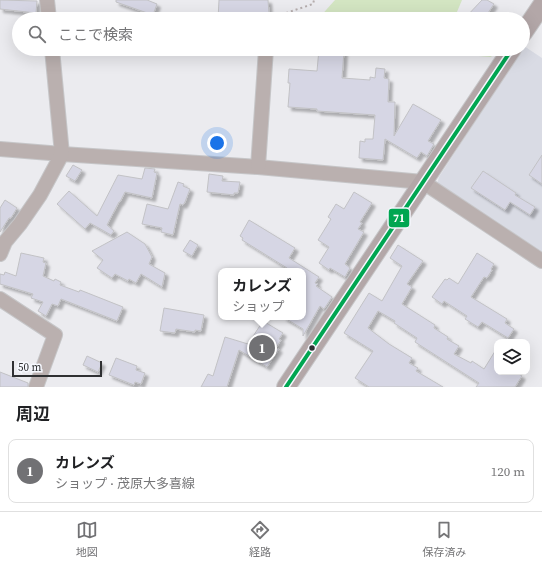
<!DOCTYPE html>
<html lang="ja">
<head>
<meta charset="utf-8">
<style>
  :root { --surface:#fff; --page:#f2f2f2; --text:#202124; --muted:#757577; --line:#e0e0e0; --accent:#717174 }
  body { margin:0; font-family:"Source Serif 4","Noto Sans JP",serif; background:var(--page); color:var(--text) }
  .controls { position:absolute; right:12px; bottom:12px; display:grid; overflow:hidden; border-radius:8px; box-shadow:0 4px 16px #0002 }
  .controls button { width:36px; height:36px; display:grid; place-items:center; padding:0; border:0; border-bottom:1px solid var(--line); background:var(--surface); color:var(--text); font:20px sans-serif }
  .scale { position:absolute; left:12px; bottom:10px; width:90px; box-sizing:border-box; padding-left:4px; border:2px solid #2f3032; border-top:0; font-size:11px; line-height:14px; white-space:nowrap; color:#2f3032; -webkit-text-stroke:3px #f6f8fe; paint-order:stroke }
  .you { position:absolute; left:217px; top:143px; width:14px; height:14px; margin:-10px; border:3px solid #fff; border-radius:50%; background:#1a73e8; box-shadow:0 0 0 6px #1a73e833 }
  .badge { display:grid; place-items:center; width:26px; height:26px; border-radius:50%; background:var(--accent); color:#fff; font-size:13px; font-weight:700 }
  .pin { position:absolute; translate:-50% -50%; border:2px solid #fff; box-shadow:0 1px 4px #0006 }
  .popup { position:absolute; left:218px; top:268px; width:88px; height:52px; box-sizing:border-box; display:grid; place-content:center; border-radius:8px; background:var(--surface); filter:drop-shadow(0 1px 3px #0005); font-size:13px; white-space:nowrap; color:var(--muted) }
  .popup b { font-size:15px; color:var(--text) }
  .popup::after { content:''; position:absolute; left:50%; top:100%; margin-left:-8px; border:8px solid transparent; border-top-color:var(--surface) }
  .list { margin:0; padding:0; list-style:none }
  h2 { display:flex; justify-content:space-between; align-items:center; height:52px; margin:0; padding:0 16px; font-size:17px }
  h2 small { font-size:13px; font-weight:400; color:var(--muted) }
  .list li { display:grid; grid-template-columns:26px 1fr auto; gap:12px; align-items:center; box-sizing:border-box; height:64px; margin:0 8px 8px; padding:0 8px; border:1px solid var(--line); border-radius:8px }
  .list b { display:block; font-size:15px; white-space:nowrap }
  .list p { margin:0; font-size:13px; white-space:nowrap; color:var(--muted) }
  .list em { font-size:13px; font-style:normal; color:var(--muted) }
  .icon { flex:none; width:22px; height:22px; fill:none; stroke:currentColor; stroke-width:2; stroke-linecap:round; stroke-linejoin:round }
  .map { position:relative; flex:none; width:542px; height:387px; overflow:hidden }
  .search { position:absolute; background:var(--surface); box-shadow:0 4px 16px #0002; left:12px; right:12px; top:12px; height:44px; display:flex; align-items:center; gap:10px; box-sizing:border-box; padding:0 14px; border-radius:22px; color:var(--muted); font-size:15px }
  .sheet { height:124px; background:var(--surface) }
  nav { display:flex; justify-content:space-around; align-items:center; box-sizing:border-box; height:56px; border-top:1px solid var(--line); background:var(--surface); font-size:11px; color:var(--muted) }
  nav a { display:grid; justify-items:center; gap:2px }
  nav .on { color:var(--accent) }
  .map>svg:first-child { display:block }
</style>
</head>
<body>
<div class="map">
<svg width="542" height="387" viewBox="0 0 542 387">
  <defs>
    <filter id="shadow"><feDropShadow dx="3.5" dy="3.5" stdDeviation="1" flood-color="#0004"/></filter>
  </defs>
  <rect width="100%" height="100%" fill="#ebebef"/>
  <!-- built -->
  <path fill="#d9dbe4" d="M524,46l18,12v195l-105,-69 2,-7 83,-128h1z"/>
  <!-- green -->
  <g fill="#d3e5c2">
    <path d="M335,0h127l-8,19h-136z"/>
    <path d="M387,49h94l11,8z"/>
  </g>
  <!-- building -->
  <g fill="#d6d6e4" stroke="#c2c2c5" filter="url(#shadow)">
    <path d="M0,0l37,1 -1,12 -36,-4z"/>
    <path d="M116,0h31l10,4 -4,11 -37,-13z"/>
    <path d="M219,0h49l1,13h-12v6h-39z"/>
    <path d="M482,0h5l7,4 -10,15h-20z"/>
    <path d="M319,49l25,2 -2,27 28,2v-3l5,1 1,-10 9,1 -1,9 5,1 -1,23h7l-1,34 19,-32 28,16 -13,21 6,3 -7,12 -6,-4 -4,6 -32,-19 -2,21 -24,-2 1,-17 5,1v-3h8l2,-24 -58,-4v-2l-29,-2 2,-24h-2l1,-14 28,2z"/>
    <path d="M542,155v29l-13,-9z"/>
    <path d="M73,165l9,5 -7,11 -9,-5z"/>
    <path d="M145,168l10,1 -1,3 3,1 -5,25 -27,-6 -5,10h-1l-12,23 7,6 -3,4 -21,-12 -5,6 -28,-25 12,-13 28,25 21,-41 24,4z"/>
    <path d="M483,171l33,22 -1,2 20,12 -5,8 -20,-13 -5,8 -34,-22z"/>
    <path d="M209,174l14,2 -1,5 18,1 -2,11h-4v2l-27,-3z"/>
    <path d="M178,182l6,2 -1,2 7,3 -5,13 -2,3 -3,-1 -7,31 -12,-3 1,-4 -20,-4 5,-20 21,5z"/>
    <path d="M354,192l18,11 -12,19 2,1 -4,6 6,3 -19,32 5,4 -5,9 -15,-9 -1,2 -10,-7 10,-16 -11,-7 13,-21 -3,-2 8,-13 8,5z"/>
    <path d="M5,200l12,8 -6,10h-2l-9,14v-24z"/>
    <path d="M249,220l46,28 -6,10 30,19 -4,6 3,1 -2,2 16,11 -8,12 -4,-3 -17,30v-7l-20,-12h20v-46h-18l2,-3 -45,-28 1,-2 -3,-2z"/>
    <path d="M127,232l18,12 7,13 -3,7 16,9 -3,14 -21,-13 -5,9 -7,-4 -1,2 -13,-7 -3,4 -15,-10 6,-8 -11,-9z"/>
    <path d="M190,240l8,5 -6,11 -9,-5z"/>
    <path d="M398,245l25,16 -16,23 5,3 -10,17 33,21 -1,3 14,9 -1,2 12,7 -5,8 17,9 1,-2 12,8 13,-21v24h18l7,4 -7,11h-39l3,-4 -64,-41 2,-4 -23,-15 1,-2 -17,-10 -10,17 21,16 23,14 -3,5 9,5 -2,3 27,16h-74l-14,-9 18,-27 -29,-18 25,-40 13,8 20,-35 -12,-8z"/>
    <path d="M21,253l23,5 -1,4 3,1 -3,13 11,5 1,-2 6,3 -1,3 19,7 1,-2 43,17 -6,14 -56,-22 -3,7 -6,-2 -6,12 -8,-5 5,-9 -12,-4 2,-4 -33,-10v-10l4,1 1,-3 11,4z"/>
    <path d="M477,253l17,11 -3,5 1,1 -5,8 -3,-1 -13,20 36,22 -2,4 9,6 -6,9 -26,-16 -4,5 -13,-8 2,-3 -23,-15 -2,3 -10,-7 13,-18 2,1 2,-2 9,6z"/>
    <path d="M164,308l40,7 -3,16 -6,-1v2l-19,-3 -1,4 -15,-2z"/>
    <path d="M263,321l20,12 -4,6 2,1 -5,8 3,1 -12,18 -28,-17 -12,37h-26l7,-13 5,2 12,-39 23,7z"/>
    <path d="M87,356l15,7 -4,9 -15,-7z"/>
    <path d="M116,358l21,8 -1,4 9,3 -4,11 -6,-2 -1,3 -25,-10z"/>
    <path d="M0,372l28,11v4h-28z"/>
  </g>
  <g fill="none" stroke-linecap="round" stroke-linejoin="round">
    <defs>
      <g id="minor">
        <path d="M47,0l2,19"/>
        <path d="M0,149l62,5 196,13 165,15 119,79"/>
        <path d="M258,167l8,-118"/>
        <path d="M0,254l5,-12 15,-18 20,-29 22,-41 -10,-105"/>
        <path d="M0,299l55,36 -19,52"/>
      </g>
      <g id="major">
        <path d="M523,33l19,-28"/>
        <path d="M286,387l226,-338"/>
      </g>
    </defs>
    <!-- minor casing -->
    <use href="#minor" stroke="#c6c6c8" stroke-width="16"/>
    <!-- major casing -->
    <use href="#major" stroke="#c6c6c8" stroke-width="20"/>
    <!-- path -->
    <path stroke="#b5adad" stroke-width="2" stroke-dasharray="2 3" stroke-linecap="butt" d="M273,19l1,-2 39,-13 1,-4"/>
    <!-- minor -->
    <use href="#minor" stroke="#bab0af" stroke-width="14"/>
    <!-- major -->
    <use href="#major" stroke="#b3a7a8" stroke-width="18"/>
    <defs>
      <path id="bus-1" d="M286,387l226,-338"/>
    </defs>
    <!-- bus-1 casing -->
    <use href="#bus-1" stroke="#f6f8fe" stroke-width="7"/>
    <!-- bus-1 -->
    <use href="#bus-1" stroke="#00a651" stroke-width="4"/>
  </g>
  <!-- markers -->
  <circle fill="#2f3032" stroke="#f6f8fe" stroke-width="1.5" cx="312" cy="348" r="3.5"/>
  <rect stroke="#f6f8fe" stroke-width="1.5" x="388" y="208" width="22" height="20" rx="4" fill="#00a651"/>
  <g font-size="11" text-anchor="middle" font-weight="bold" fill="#fff">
    <text x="399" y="222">71</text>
  </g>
</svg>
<div class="controls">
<button><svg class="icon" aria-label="layers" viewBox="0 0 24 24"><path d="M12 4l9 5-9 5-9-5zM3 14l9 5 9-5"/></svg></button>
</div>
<div class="scale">50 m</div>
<div class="you"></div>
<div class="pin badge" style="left:262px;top:348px">1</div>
<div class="popup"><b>カレンズ</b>ショップ</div>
<div class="search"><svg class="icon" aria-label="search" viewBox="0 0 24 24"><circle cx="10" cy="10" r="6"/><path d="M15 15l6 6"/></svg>ここで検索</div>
</div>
<section class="sheet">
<h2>周辺<small></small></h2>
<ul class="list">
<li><span class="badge">1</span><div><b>カレンズ</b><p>ショップ · 茂原大多喜線</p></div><em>120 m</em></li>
</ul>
</section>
<nav>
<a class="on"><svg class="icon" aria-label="map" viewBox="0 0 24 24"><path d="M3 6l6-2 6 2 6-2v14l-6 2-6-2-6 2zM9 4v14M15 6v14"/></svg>地図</a>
<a><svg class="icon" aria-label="directions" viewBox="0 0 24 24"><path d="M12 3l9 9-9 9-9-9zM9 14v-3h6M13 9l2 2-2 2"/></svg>経路</a>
<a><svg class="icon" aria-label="saved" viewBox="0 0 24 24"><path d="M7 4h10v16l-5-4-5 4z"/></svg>保存済み</a>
</nav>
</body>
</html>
